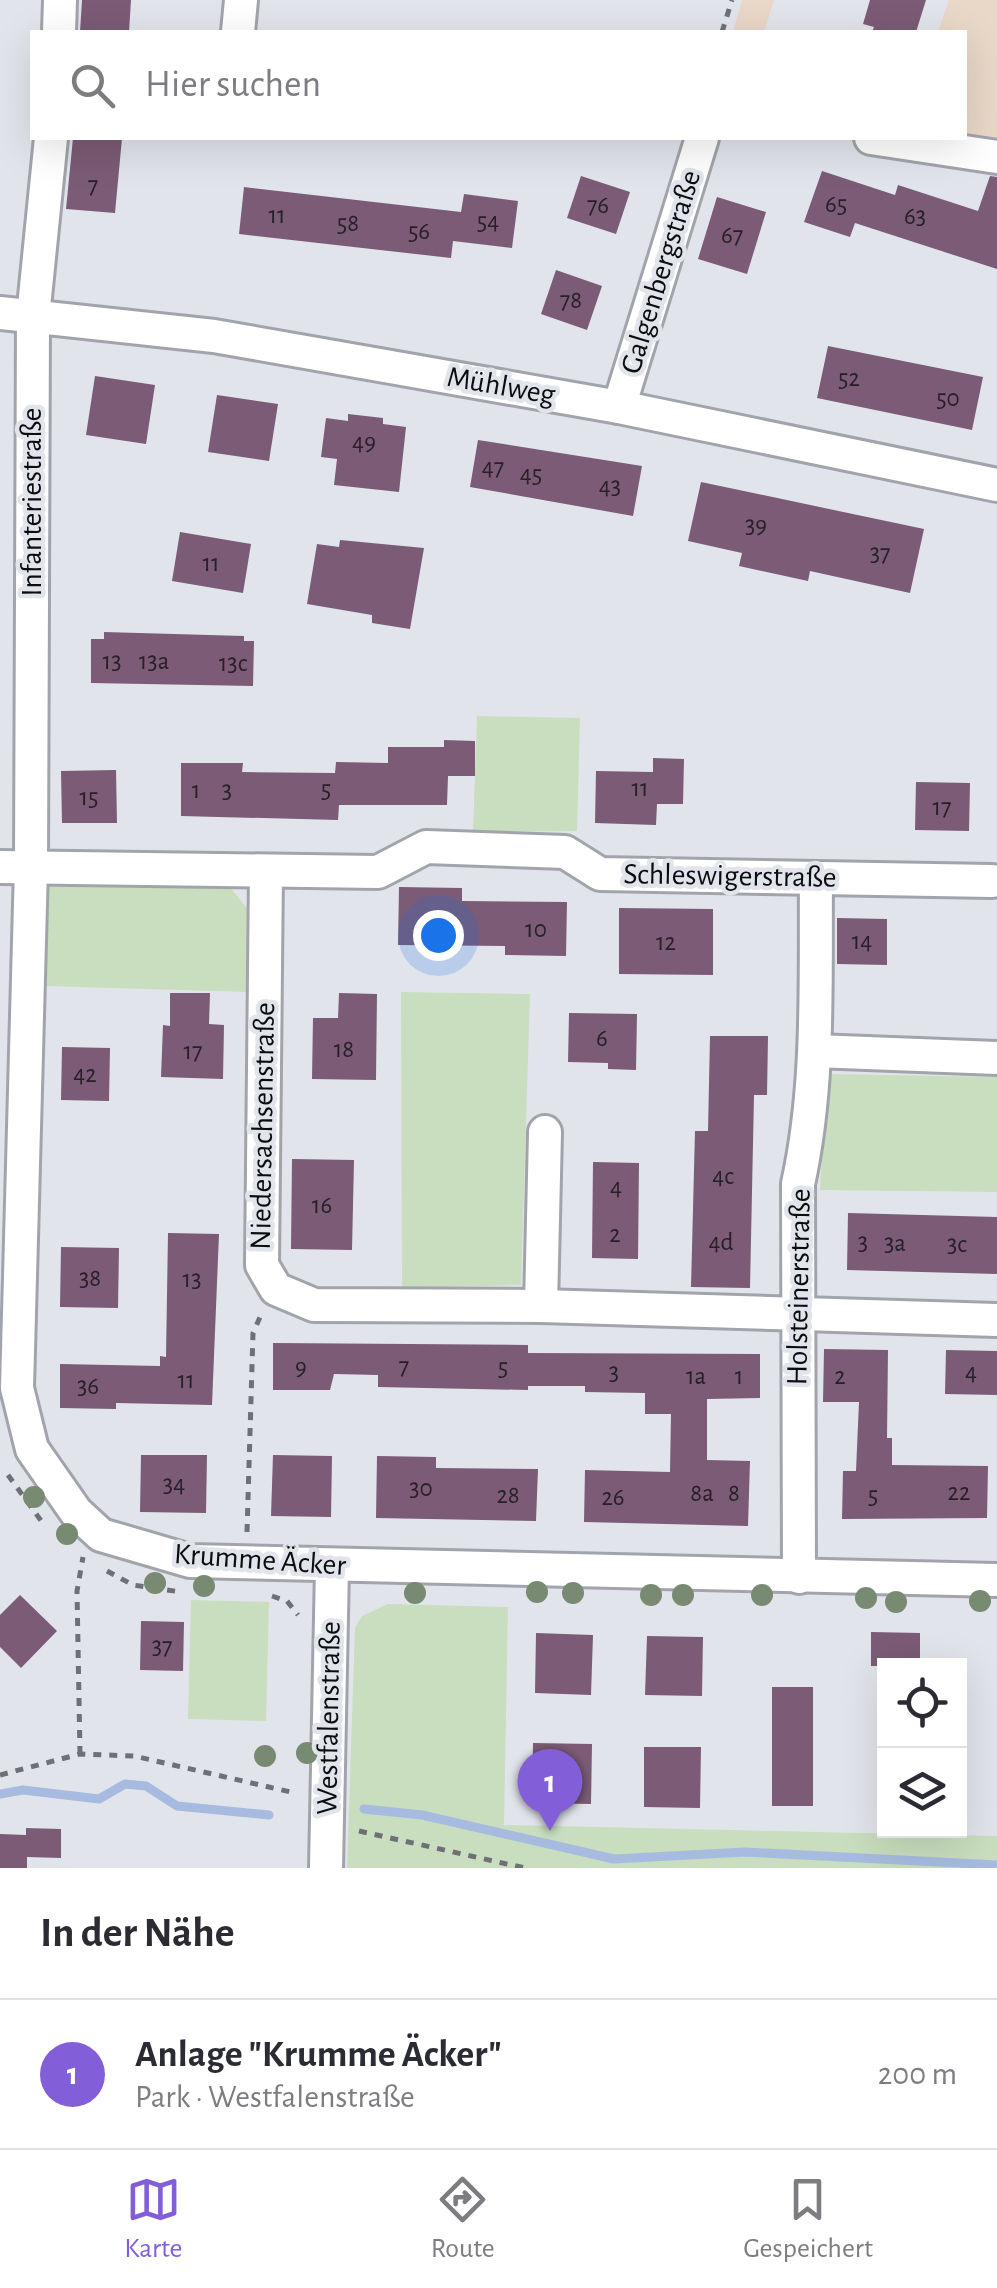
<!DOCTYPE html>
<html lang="de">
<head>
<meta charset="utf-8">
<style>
  :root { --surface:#fff; --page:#f7f7f7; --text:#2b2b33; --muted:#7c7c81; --line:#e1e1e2; --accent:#835ed9 }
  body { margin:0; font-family:"Alegreya Sans",sans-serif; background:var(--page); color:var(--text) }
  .controls { position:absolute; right:30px; bottom:30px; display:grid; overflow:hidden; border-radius:0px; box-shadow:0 10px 40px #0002 }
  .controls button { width:90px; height:90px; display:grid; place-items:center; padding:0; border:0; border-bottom:2px solid var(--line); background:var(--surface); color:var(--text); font:50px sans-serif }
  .you { position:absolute; left:438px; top:935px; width:35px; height:35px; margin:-25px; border:8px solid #fff; border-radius:50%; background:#1a73e8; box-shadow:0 0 0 15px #1a73e833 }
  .badge { display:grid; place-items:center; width:65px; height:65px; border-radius:50%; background:var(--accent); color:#fff; font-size:32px; font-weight:700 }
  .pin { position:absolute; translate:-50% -82px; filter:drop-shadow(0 2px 5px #0008) }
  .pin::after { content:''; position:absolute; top:52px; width:35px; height:30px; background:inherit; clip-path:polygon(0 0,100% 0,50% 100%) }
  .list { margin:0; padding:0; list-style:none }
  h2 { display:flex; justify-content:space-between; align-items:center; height:130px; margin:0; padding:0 40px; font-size:42px }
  h2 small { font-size:32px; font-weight:400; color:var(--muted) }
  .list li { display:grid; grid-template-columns:65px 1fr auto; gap:30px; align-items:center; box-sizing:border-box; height:150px; padding:0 40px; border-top:2px solid var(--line) }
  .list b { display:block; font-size:38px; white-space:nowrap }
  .list p { margin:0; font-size:32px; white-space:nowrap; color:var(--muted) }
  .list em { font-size:32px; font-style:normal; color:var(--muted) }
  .icon { flex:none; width:55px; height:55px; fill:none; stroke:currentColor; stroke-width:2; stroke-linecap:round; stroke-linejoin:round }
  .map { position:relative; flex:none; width:997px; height:1868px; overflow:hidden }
  .search { position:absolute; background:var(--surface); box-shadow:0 10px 40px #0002; left:30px; right:30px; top:30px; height:110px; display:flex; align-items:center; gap:25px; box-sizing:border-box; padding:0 35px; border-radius:0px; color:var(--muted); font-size:38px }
  .sheet { height:280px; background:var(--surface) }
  nav { display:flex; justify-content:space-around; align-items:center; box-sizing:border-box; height:140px; border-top:2px solid var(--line); background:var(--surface); font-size:28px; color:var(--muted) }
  nav a { display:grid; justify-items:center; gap:5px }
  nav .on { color:var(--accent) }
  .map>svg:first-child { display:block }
</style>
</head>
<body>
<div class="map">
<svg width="997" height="1868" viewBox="0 0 997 1868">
  <rect width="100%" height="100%" fill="#e2e4ec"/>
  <!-- commercial -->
  <g fill="#e9d7c7">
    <path d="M742,0h32l-10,32h-31z"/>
    <path d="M949,0h48v157l-33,-19v-106h-26z"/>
  </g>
  <!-- green -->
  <g fill="#c9debe">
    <path d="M477,716l103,2 -3,113 -104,1z"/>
    <path d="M44,883l185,3 20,25 -1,81 -202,-6z"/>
    <path d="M401,992l129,2 -9,291 -119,3z"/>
    <path d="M826,1074l171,3v115l-177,-2z"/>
    <path d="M191,1600l78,2 -3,119 -78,-2z"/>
    <path d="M388,1604l120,3 -4,218 493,11v32h-650l8,-240 7,-12z"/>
  </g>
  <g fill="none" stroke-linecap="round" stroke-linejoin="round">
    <!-- stream -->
    <g stroke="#a6bbdf" stroke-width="9">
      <path d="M0,1794l23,-4 76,9 26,-15 21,2 31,20 92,9"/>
      <path d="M364,1809l58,6 192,44 131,-7 252,13"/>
    </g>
  </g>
  <!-- building -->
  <g fill="#7b5b75">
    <path d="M82,0h49l-2,32h-49z"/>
    <path d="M870,0h56l-10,32h-44l2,-5 -11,-3z"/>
    <path d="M73,138h49l-7,75 -49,-4z"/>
    <path d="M822,171l73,24 3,-10 80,26 12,-35 7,1v92l-142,-46 -5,14 -46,-15z"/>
    <path d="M581,176l49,16 -14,42 -49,-16z"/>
    <path d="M244,187l217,25 3,-18 54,7 -6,47 -59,-7 -2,17 -212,-24z"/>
    <path d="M717,197l49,15 -19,62 -49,-15z"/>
    <path d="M556,270l46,16 -15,44 -46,-16z"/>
    <path d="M828,346l155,31 -11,53 -155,-32z"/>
    <path d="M95,376l60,9 -9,59 -60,-9z"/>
    <path d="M217,395l61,9 -9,57 -61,-9z"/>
    <path d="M348,414l35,4v6l23,3 -7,65 -65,-7 3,-26 -16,-2 5,-39 22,3z"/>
    <path d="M478,440l164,26 -9,50 -163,-29z"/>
    <path d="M701,482l223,47 -14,64 -100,-22 -2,10 -69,-15 3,-13 -54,-12z"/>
    <path d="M180,532l71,12 -8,49 -71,-12z"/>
    <path d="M340,540l84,8 -14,81 -38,-6v-8l-65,-11 10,-60 22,3z"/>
    <path d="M104,632l140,4v5h10l-1,45 -162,-3v-44h13z"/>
    <path d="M444,740l31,1v35h-27l-1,29h-108l-1,15 -157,-4v-53h62l-1,9 93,1 1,-11 52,1v-16h56z"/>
    <path d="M653,758l31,1 -1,45h-26l-1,21 -61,-2 1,-52 57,1z"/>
    <path d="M116,770l1,53h-55l-1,-52z"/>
    <path d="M916,782l54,1 -1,48 -54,-1z"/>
    <path d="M399,887l63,1v13l105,1 -1,54 -61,-1v-9l-107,-1z"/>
    <path d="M619,908l94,1v66l-94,-1z"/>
    <path d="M837,918l50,1v46l-50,-1z"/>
    <path d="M170,993h40l-1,31 15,1 -1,54 -62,-2 2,-52 7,1z"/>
    <path d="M339,993l38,1 -1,86 -64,-1 1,-61h25z"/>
    <path d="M569,1013l68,1 -1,56 -28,-1v-6l-40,-1z"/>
    <path d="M710,1036h58l-1,59h-13l-4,193 -59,-1 4,-156h13z"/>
    <path d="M62,1047l48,1 -1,53 -48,-1z"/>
    <path d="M292,1159l62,1 -2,90 -61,-1z"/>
    <path d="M593,1162l46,1 -1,96 -46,-1z"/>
    <path d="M848,1213l149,4v57l-150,-4z"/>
    <path d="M168,1233l51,1 -7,171 -96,-2v6l-56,-1v-44l100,2v-10l6,1z"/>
    <path d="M61,1247l58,1 -1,60 -58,-1z"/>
    <path d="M273,1343l255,2v8l232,1v44l-53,1v61l43,1 -2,65 -164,-4 1,-52 85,2 1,-58h-26v-21l-60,-1v-6h-57v4l-150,-3v-12l-44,-1 -4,16h-57z"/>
    <path d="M824,1349l64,1 -1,88h5v27l96,1 -1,52 -145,1 1,-48h13l3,-69h-36z"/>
    <path d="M946,1350l51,1v44l-52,-1z"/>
    <path d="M141,1455h66l-1,58 -66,-1z"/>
    <path d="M273,1455l59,1 -1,61 -60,-1z"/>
    <path d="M377,1456l59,1v11l102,1 -2,52 -160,-3z"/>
    <path d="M20,1595l37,36 -36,37 -21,-21v-32z"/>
    <path d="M141,1621l43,1 -1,49 -43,-1z"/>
    <path d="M871,1632l49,1v33h-49z"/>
    <path d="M536,1633l57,2 -2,60 -56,-2z"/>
    <path d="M647,1636l56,1 -1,59 -57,-1z"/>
    <rect x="772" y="1687" width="41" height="119"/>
    <path d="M533,1743l59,1 -1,60 -59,-1z"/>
    <path d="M644,1747h57l-1,61 -56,-1z"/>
    <path d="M26,1828l35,1v29l-34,-1v11h-27v-34l26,1z"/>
  </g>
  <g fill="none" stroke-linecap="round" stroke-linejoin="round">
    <defs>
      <g id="minor">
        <path d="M59,32l1,-32"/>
        <path d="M238,32l3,-32"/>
        <path d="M51,138l-18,179 -2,550 -14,521 15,61 44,63 25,23 89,26 807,19"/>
        <path d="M871,138l126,19"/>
        <path d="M0,313l214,23 405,71 378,78"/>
        <path d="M619,407l83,-269"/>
        <path d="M0,867l378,5 48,-25 139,5 35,22 392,7"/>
        <path d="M266,871l-4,394 14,24 38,16 227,1 456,14"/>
        <path d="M815,1051l182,7"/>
        <path d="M541,1306l4,-174"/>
        <path d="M799,1577l-1,-393c22,-100 17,-204 18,-306"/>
        <path d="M326,1868l6,-301"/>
      </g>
    </defs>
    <!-- minor casing -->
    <use href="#minor" stroke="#a2a4ab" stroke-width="38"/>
    <!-- path -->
    <g stroke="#6e7075" stroke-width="5" stroke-dasharray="8 8" stroke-linecap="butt">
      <path d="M722,32l10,-32"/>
      <path d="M8,1475l34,47"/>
      <path d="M247,1532l6,-199 8,-18"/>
      <path d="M107,1571l26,14 48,7"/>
      <path d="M272,1596l15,5 11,14"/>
      <path d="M80,1754l-3,-163 6,-34"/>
      <path d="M0,1775l80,-21 54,2 161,37"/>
      <path d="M359,1831l166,37"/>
    </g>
    <!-- minor -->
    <use href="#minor" stroke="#fff" stroke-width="32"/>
  </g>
  <!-- trees -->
  <g fill="#788a71">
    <circle cx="34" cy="1497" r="11"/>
    <circle cx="67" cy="1534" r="11"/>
    <circle cx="155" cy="1583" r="11"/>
    <circle cx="204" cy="1586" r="11"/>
    <circle cx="537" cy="1592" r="11"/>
    <circle cx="415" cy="1593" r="11"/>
    <circle cx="573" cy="1593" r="11"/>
    <circle cx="651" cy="1595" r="11"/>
    <circle cx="683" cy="1595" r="11"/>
    <circle cx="762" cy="1595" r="11"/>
    <circle cx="866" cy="1598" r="11"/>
    <circle cx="980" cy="1601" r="11"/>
    <circle cx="896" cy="1602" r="11"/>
    <circle cx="307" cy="1753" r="11"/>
    <circle cx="265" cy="1756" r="11"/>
  </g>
  <g text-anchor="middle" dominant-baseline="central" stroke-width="9" stroke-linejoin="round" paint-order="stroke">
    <!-- number labels -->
    <g font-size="25" fill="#272028">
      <text x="93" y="185">7</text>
      <text x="836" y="204">65</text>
      <text x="598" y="205">76</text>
      <text x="277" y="215">11</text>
      <text x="915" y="216">63</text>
      <text x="488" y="221">54</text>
      <text x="348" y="223">58</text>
      <text x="419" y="231">56</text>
      <text x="732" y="235">67</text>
      <text x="571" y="300">78</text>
      <text x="849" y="378">52</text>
      <text x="948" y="398">50</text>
      <text x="364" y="442">49</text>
      <text x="493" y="467">47</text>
      <text x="531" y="474">45</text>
      <text x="610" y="486">43</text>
      <text x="756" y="525">39</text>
      <text x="880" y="553">37</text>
      <text x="211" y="563">11</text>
      <text x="112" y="661">13</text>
      <text x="154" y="661">13a</text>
      <text x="233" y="663">13c</text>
      <text x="640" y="788">11</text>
      <text x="326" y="789">5</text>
      <text x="196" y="790">1</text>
      <text x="227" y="790">3</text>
      <text x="89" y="797">15</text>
      <text x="942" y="807">17</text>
      <text x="536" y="929">10</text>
      <text x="862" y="941">14</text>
      <text x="666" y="942">12</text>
      <text x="602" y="1038">6</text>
      <text x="344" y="1049">18</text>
      <text x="193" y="1051">17</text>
      <text x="85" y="1074">42</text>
      <text x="723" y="1176">4c</text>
      <text x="616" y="1187">4</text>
      <text x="322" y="1205">16</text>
      <text x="615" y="1234">2</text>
      <text x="721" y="1242">4d</text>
      <text x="863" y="1242">3</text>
      <text x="895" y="1243">3a</text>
      <text x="957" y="1244">3c</text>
      <text x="90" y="1278">38</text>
      <text x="192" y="1279">13</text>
      <text x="404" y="1366">7</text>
      <text x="301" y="1367">9</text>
      <text x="503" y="1367">5</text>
      <text x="614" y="1372">3</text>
      <text x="971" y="1372">4</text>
      <text x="696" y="1376">1a</text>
      <text x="739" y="1376">1</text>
      <text x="840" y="1376">2</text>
      <text x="186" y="1380">11</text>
      <text x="88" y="1386">36</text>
      <text x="174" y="1484">34</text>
      <text x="421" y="1488">30</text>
      <text x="959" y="1492">22</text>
      <text x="702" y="1493">8a</text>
      <text x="734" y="1493">8</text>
      <text x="508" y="1495">28</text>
      <text x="873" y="1495">5</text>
      <text x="613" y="1497">26</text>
      <text x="162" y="1646">37</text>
    </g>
    <!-- street labels -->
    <g font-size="30" fill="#0b0c0e" stroke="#e2e4ec">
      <text transform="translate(661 272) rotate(-73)">Galgenbergstraße</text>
      <text transform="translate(501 386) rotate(10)">Mühlweg</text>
      <text transform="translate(32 502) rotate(-90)">Infanteriestraße</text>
      <text transform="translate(730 876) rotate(1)">Schleswigerstraße</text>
      <text transform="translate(263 1126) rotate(-89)">Niedersachsenstraße</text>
      <text transform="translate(799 1287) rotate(-89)">Holsteinerstraße</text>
      <text transform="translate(260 1560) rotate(4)">Krumme Äcker</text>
      <text transform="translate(329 1718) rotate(-89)">Westfalenstraße</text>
    </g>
  </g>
</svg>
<div class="controls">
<button><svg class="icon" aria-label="locate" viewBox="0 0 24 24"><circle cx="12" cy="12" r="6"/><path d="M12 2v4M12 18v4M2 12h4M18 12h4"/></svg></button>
<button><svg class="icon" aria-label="layers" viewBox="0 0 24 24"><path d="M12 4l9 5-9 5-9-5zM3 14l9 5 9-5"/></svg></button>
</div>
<div class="you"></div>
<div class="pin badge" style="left:550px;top:1831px">1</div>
<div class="search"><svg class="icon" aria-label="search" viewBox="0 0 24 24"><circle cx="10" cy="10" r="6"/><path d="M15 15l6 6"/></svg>Hier suchen</div>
</div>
<section class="sheet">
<h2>In der Nähe<small></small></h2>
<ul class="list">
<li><span class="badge">1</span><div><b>Anlage &quot;Krumme Äcker&quot;</b><p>Park · Westfalenstraße</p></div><em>200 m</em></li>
</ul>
</section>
<nav>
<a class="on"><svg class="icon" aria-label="map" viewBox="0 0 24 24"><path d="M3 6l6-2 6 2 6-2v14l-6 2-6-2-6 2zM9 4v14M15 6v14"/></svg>Karte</a>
<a><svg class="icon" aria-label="directions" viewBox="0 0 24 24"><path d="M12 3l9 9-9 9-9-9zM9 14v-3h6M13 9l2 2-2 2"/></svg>Route</a>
<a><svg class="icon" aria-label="saved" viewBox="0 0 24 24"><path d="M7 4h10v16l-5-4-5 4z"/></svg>Gespeichert</a>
</nav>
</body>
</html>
